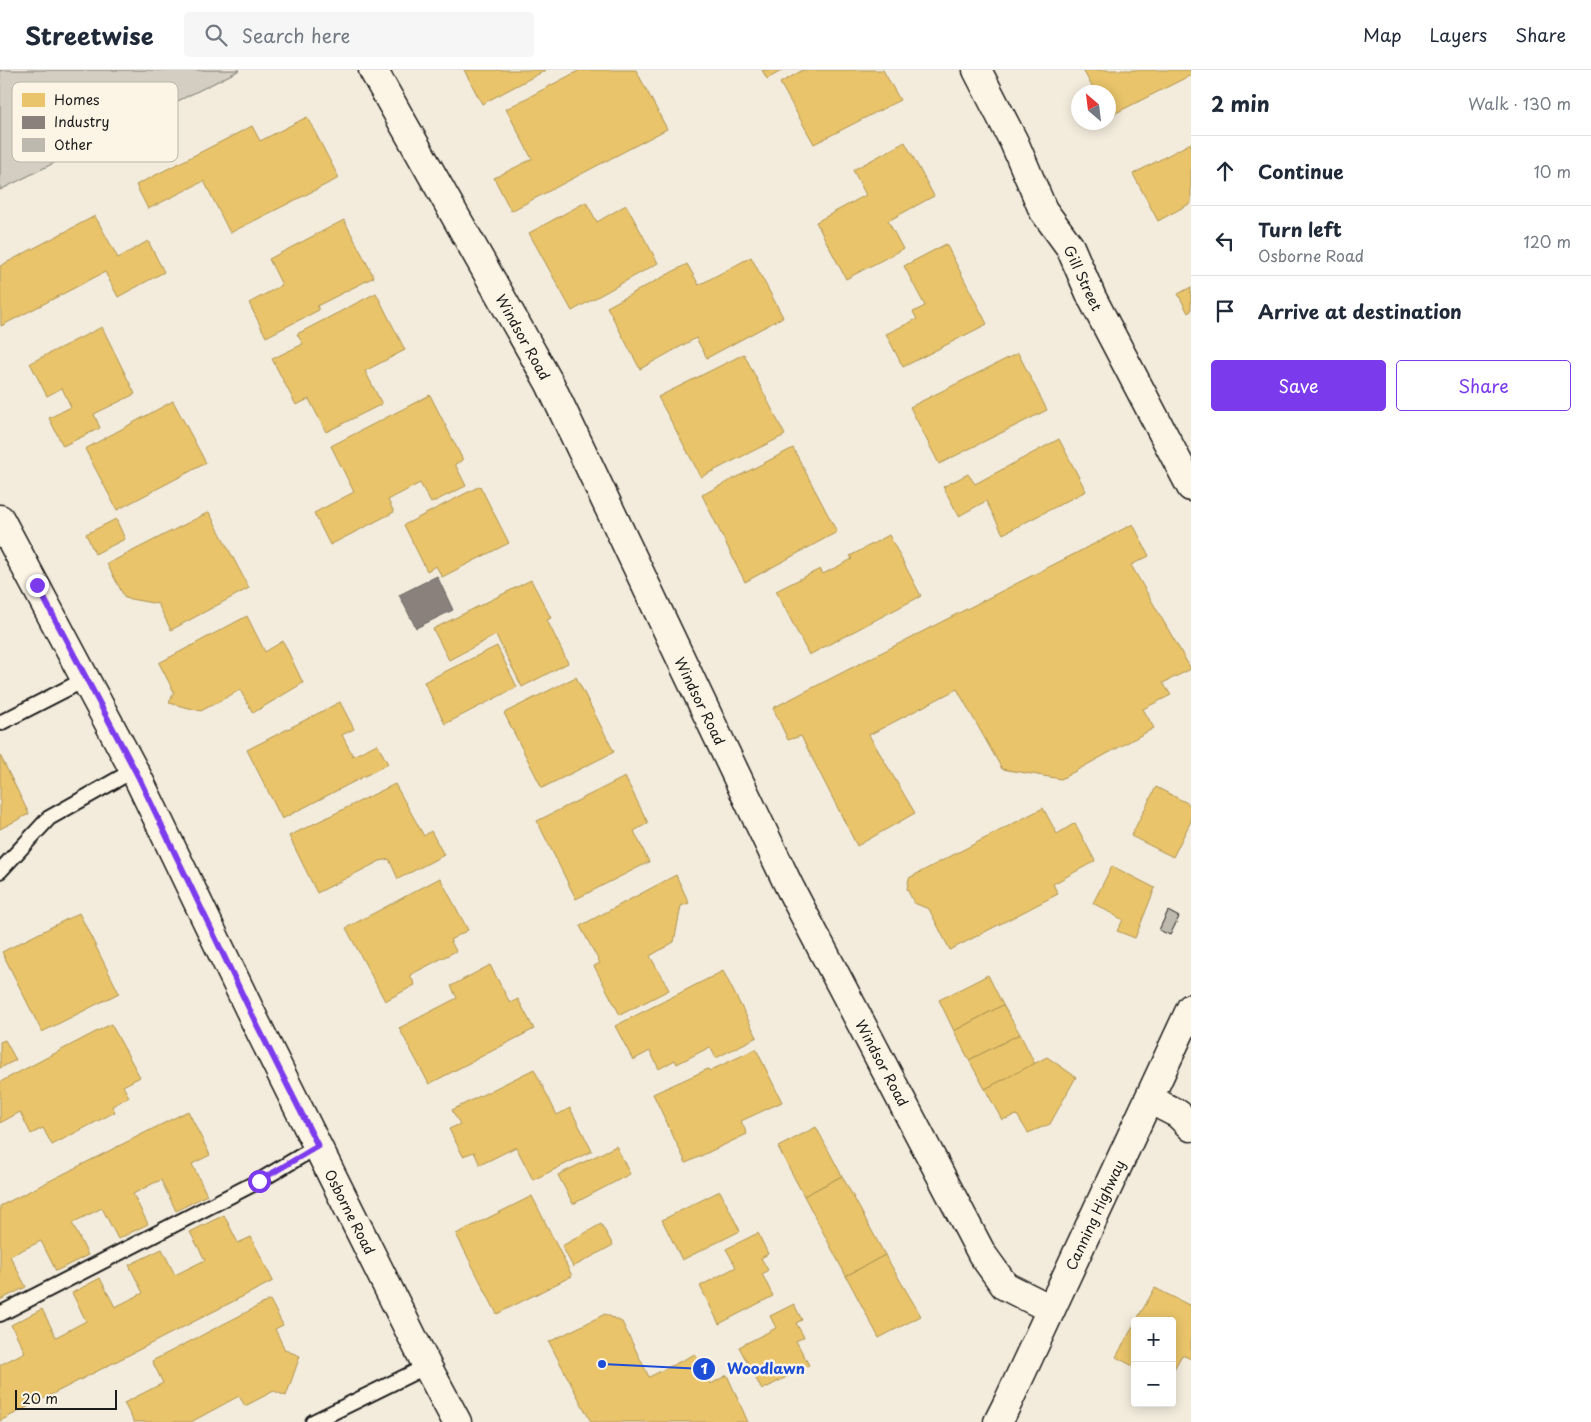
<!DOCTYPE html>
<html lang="en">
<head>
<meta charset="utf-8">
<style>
  :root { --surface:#fff; --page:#f6f6f7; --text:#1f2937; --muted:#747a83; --line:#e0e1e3; --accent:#7c3aed }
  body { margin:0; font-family:"Playpen Sans",sans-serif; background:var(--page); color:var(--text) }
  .controls { position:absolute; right:15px; bottom:15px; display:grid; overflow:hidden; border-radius:5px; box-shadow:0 2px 12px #0003 }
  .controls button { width:45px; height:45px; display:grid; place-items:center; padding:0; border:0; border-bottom:1px solid var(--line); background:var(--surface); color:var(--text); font:25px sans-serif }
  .compass { position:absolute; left:1071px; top:15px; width:45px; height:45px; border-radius:50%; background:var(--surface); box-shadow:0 2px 12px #0003; rotate:332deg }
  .scale { position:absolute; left:15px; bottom:12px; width:102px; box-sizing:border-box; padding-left:5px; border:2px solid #1c1c1c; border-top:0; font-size:14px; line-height:18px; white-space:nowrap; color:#1c1c1c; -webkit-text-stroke:4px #fcf5e5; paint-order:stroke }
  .stop { position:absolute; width:15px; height:15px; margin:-11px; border:4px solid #7c3aed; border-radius:50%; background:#fff }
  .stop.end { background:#7c3aed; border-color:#fff; box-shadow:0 1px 5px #0008 }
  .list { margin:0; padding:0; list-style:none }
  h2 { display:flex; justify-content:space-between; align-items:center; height:65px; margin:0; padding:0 20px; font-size:21px }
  h2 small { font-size:16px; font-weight:400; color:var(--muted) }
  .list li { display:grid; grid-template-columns:32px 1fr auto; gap:15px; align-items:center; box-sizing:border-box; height:70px; padding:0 20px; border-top:1px solid var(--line) }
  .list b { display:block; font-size:19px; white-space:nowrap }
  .list p { margin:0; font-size:16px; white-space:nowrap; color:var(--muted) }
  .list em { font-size:16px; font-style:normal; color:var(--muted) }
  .actions { display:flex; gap:10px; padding:15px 20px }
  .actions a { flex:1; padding:11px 0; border:1px solid var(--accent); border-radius:5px; text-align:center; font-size:18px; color:var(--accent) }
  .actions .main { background:var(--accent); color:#fff }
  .icon { flex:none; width:28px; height:28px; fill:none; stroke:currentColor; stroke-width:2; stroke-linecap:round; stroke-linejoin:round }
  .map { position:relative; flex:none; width:1191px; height:1352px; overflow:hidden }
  header { display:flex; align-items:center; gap:30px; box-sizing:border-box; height:70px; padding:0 25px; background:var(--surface); border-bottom:1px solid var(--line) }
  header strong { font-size:24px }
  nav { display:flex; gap:28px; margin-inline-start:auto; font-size:18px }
  .search { width:350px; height:45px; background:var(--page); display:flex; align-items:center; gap:12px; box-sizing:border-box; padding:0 18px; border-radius:5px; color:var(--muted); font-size:19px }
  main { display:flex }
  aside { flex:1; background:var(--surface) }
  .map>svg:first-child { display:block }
</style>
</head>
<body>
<header>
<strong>Streetwise</strong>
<div class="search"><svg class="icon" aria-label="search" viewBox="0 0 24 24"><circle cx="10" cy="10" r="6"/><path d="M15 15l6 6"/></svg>Search here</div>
<nav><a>Map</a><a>Layers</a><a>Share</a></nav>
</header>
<main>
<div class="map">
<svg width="1191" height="1352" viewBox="0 0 1191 1352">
  <rect width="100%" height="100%" fill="#f3ecdd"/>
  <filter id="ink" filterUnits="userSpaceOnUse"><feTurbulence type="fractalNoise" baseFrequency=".02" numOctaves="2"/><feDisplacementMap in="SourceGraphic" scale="10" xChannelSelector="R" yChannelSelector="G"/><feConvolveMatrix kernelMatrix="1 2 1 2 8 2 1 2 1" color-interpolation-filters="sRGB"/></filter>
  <g filter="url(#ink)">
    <!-- green -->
    <path fill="#d3cec1" stroke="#78756e" d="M0,0h240l-240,120z"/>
    <!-- homes -->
    <g fill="#e9c46a" stroke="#ac9253">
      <path d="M464,0h82l-64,34z"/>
      <path d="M580,0h56l31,59 -156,82 -17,-33 38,-19 -26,-50z"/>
      <path d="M762,0h21l-16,9z"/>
      <path d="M803,0h80l17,30 -86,44 -34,-61z"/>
      <path d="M1083,0h108v5l-83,42v-25h-13z"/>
      <path d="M307,47l32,61 -109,55 -26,-52 -56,28 -12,-24 116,-59 8,15z"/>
      <path d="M905,72l29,54 -46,25 15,28 -57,30 -30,-57 50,-27 -13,-25z"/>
      <path d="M1191,73v60l-33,18 -25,-47z"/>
      <path d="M586,132l11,20 29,-17 32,58 -86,48 -43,-78z"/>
      <path d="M95,146l23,42 30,-17 16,31 -46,25 -13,-25 -104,54 -1,-60z"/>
      <path d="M344,150l30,57 -57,29 2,4 -53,27 -17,-34 33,-18 -13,-26z"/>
      <path d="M946,174l41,80 -84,43 -17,-33 31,-15 -4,-7 12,-6 -21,-40z"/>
      <path d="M751,187l32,60 -76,41 -11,-20 -56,31 -33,-62 80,-43 12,21z"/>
      <path d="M1191,217v24l-3,2 -10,-19z"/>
      <path d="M376,223l29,57 -40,21 17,33 -56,28 -17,-33 -13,6 -24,-46 31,-15 -6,-10z"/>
      <path d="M102,257l33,67 -41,20 6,14 -37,18 -14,-28 22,-11 -9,-19 -15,8 -17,-33z"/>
      <path d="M1018,283l29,57 -108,54 -29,-57z"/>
      <path d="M744,284l41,81 -84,42 -43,-80z"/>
      <path d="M430,325l33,65 -8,4 11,22 -35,17 -11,-20 -32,17 6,12 -64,33 -16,-32 40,-21 -23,-46z"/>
      <path d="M173,331l33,62 -89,47 -32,-61z"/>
      <path d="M1059,369l27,52 -83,43 -17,-33 -27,15 -16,-29 25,-13 7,10z"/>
      <path d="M793,378l44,84 -92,50 -43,-87z"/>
      <path d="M480,416l29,57 -67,34 -6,-11 -9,5 -23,-46z"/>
      <path d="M209,442l40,76 -78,42 -13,-26 -33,-6 -18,-34z"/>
      <path d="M116,449l9,20 -30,15 -9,-20z"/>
      <path d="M1133,454l16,32 -18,9 60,104 -28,14 8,12 -28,14 11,19 -93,51 -59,-10 -45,-80 -88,46 46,78 -58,33 -56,-110 -13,4 -15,-32z"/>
      <path d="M889,465l32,61 -112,59 -33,-64 44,-22 3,5 29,-15 -2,-3z"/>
      <path d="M531,510l20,38 -4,2 21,43 -46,24 -26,-52 -47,25 -16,-31z"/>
      <path d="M247,546l18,36 18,-11 20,42 -50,30 -13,-23 -39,21 -32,-8 5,-11 -15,-29z"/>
      <path d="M497,576l20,41 -72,37 -21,-42z"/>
      <path d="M576,607l38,75 -72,36 -38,-75z"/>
      <path d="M340,632l14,27 -12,6 11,21 24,-12 11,20 -106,55 -35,-69z"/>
      <path d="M0,685l29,59 -29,15z"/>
      <path d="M625,707l23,46 -14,8 15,31 -73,37 -39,-78z"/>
      <path d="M395,714l29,52 7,-5 13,24 -46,24 -9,-20 -9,2 -63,32 -28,-57z"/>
      <path d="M1156,717l35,18v16l-18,36 -42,-21z"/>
      <path d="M1043,738l14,26 18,-11 20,38 -42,23 5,10 -108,56 -21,-41 -15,-6 -7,-14 2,-11z"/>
      <path d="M1112,796l43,22 -20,50 -18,-7 6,-11 -30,-17z"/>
      <path d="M676,805l13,28 -8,3 -7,36 -24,14 19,34 -49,25 -26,-49 6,-3 -20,-37z"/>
      <path d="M440,808l28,52 -18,10 6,11 -46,24 5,10 -30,16 -39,-73z"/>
      <path d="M79,843l40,80 -77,39 -40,-80z"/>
      <path d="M490,895l20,38 8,-4 16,30 -105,55 -30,-56 58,-30 -6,-12z"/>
      <path d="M723,901l34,66 -41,21 -6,-11 -33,17 -2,-4 -16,9 -9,-18 -17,9 -18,-34z"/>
      <path d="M988,905l15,30 -49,26 -15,-31z"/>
      <path d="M1003,935l17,29 -51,26 -15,-29z"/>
      <path d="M111,954l29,53 -17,9 6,11 -17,9 3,6 -63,33 -9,-17 -12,6 -11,-22 -20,11v-41z"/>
      <path d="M1020,964l15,30 -50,25 -16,-29z"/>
      <path d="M5,970l11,20 -16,8v-26z"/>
      <path d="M756,979l26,53 -41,19 6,13 -61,29 -33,-69 55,-25 1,2z"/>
      <path d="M1047,987l29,20 -26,47 -22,9 -11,-18 -15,5 -17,-31z"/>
      <path d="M534,999l23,46 13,-7 22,43 -59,29 -17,-33 -36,18 -6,-13 -11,4 -14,-27 11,-5 -8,-14z"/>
      <path d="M188,1041l22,44 -18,9 15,31 -31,16 -15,-31 -7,3 -21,11 15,30 -30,15 -16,-31 -30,15 16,32 -32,16 -15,-30 -23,11 -8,4 16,31 -26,13v-94z"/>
      <path d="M816,1057l26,49 -38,20 -26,-49z"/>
      <path d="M616,1076l14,28 -57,30 -15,-29z"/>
      <path d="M842,1106l43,79 -39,21 -42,-80z"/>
      <path d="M720,1121l20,40 -58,29 -20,-40z"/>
      <path d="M532,1126l40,80 -75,38 -41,-80z"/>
      <path d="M224,1145l14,28 13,-6 22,44 -273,140v-56l25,-13 -14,-27 31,-16 14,28 30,-16 -14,-28 28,-15 15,29 28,-14 -14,-28 33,-16 13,26 30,-15 -15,-28z"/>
      <path d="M601,1154l12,21 -40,22 -11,-21z"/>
      <path d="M758,1163l10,21 -7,4 7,12 -6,4 11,22 -54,28 -19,-38 36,-19 -10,-18z"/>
      <path d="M885,1185l36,61 -42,22 -33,-62z"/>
      <path d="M1155,1218l36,18v53l-9,-4 -8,14 -2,-1v-47h-36z"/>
      <path d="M270,1230l13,25 -8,4 10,21 15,6 -14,40 -12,-5 -29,15 -6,-10 -48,26h-57l-10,-19 39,-20 -11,-22z"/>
      <path d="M794,1234l8,16 -6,3 8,14 -8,4 13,24 -47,25 -23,-43 37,-19 -6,-12z"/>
      <path d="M605,1244l17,8 27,55 46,-23 16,30 16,-9 21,47h-157l-42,-80z"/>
      <path d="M1135,1253v44l-19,-10z"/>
    </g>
    <!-- industry -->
    <path fill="#8a817c" stroke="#69635f" d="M437,506l16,34 -37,18 -17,-33z"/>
    <!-- building -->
    <path fill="#beb9ae" stroke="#1c1c1c" d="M1168,841l11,6 -9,18 -11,-5z"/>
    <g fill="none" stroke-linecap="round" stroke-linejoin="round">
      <defs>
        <g id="service">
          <path d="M0,653l86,-44"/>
          <path d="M0,801l49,-53 85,-48"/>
          <path d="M0,1244l259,-133 59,-35"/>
          <path d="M313,1352l114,-56"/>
        </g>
        <g id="minor">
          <path d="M373,0l177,314 239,502 193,368 23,32 46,23"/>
          <path d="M977,0l37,72 29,68 27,37 22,51 99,189"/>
          <path d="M0,449l137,257 118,245 172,345 30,56"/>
          <path d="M1149,1029l29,15 13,13"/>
        </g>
        <path id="trunk" d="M998,1352l10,-20 183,-394"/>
      </defs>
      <!-- service casing -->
      <use href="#service" stroke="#1c1c1c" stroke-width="18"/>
      <!-- minor casing -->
      <use href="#minor" stroke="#1c1c1c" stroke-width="31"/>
      <!-- trunk casing -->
      <use href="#trunk" stroke="#1c1c1c" stroke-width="31"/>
      <!-- service -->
      <use href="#service" stroke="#fcf5e5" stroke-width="14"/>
      <!-- minor -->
      <use href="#minor" stroke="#fcf5e5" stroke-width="28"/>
      <!-- trunk -->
      <use href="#trunk" stroke="#fcf5e5" stroke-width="28"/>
    </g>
  </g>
  <g fill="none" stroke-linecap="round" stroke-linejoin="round" filter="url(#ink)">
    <!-- route -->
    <path stroke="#7c3aed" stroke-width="6" d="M37,515l101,191 117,245 63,125 -59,35"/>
  </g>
  <g text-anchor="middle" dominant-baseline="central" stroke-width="5" stroke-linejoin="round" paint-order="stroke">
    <!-- street labels -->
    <g font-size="14" fill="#1c1c1c" stroke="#fcf5e5">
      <text transform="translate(1083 208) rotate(65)">Gill Street</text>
      <text transform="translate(523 267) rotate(61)">Windsor Road</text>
      <text transform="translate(700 631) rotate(64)">Windsor Road</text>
      <text transform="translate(882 993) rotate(62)">Windsor Road</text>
      <text transform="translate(350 1142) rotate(63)">Osborne Road</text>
      <text transform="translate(1095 1145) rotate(-65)">Canning Highway</text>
    </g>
  </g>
  <!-- legend -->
  <rect x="12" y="12" width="166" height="80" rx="8" fill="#fcf5e5" stroke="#b9b4a9" stroke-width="1"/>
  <rect x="22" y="23" width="23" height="14" fill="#e9c46a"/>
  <rect x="22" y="46" width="23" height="13" fill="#8a817c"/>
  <rect x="22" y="68" width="23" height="14" fill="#beb9ae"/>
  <g font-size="14" fill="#1c1c1c">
    <text x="54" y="35">Homes</text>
    <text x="54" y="57">Industry</text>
    <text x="54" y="80">Other</text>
  </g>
  <!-- callouts -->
  <path fill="none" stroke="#1d4ed8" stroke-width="2" d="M602 1294L704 1299"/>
  <g fill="#1d4ed8" stroke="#fcf5e5" stroke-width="2">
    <circle cx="602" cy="1294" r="5"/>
    <circle cx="704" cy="1299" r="12"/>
  </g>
  <g font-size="15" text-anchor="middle" font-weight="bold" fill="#fff">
    <text x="704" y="1304">1</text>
  </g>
  <g font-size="15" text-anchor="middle" font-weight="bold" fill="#1d4ed8" stroke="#fcf5e5" stroke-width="5" stroke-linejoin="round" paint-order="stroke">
    <text x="766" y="1304">Woodlawn</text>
  </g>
</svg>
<div class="controls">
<button>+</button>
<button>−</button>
</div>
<svg class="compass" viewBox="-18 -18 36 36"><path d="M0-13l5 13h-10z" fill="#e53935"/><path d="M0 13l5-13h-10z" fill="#747a83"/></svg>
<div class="scale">20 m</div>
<div class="stop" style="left:259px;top:1111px"></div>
<div class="stop end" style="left:37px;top:515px"></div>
</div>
<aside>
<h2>2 min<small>Walk · 130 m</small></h2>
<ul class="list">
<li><svg class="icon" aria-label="ahead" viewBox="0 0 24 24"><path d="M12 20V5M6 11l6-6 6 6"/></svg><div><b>Continue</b></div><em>10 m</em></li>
<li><svg class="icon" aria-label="left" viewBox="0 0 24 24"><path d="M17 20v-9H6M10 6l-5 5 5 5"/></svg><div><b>Turn left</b><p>Osborne Road</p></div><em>120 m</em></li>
<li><svg class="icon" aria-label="arrive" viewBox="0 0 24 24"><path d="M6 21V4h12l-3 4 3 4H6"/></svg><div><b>Arrive at destination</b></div></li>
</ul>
<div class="actions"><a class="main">Save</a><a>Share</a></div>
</aside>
</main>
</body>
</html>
